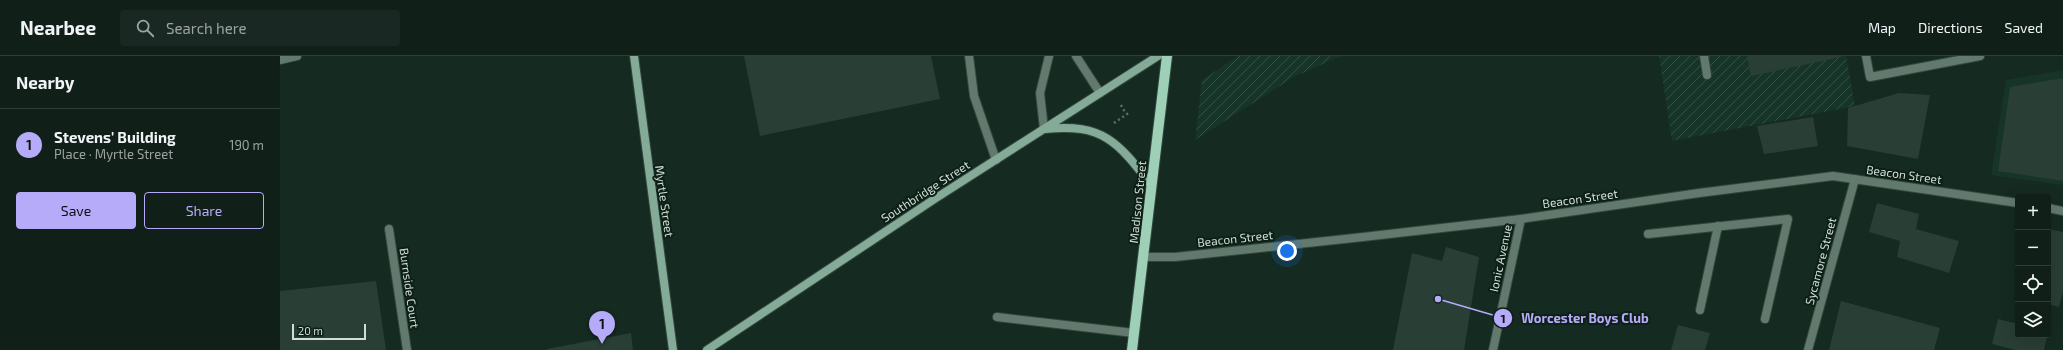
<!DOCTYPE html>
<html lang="en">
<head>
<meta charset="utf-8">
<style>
  :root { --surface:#102019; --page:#192822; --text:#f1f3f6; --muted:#9ca3a2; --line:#303e38; --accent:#b6abf8 }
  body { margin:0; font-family:"Exo 2",sans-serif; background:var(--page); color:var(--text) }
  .controls { position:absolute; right:12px; bottom:12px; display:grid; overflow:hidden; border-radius:4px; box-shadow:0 4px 16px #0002 }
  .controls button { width:36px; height:36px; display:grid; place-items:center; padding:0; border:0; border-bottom:1px solid var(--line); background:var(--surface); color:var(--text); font:20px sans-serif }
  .scale { position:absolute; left:12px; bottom:10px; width:74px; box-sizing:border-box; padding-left:4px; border:2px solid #d1ded7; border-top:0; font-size:11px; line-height:14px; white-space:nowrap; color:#d1ded7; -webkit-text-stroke:3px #0c2017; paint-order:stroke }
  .you { position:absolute; left:1007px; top:195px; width:14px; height:14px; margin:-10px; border:3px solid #fff; border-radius:50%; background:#1a73e8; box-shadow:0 0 0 6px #1a73e833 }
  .badge { display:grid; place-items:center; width:26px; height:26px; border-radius:50%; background:var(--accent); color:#111; font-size:13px; font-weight:700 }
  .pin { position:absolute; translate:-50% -33px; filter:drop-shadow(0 1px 2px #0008) }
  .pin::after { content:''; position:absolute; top:21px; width:14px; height:12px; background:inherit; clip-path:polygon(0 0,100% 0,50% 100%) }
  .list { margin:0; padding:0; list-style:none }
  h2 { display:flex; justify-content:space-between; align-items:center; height:52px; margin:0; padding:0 16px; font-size:17px }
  h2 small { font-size:13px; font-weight:400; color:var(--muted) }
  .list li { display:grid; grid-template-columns:26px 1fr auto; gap:12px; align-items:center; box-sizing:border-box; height:72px; padding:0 16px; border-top:1px solid var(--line) }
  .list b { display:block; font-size:15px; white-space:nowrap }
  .list p { margin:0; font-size:13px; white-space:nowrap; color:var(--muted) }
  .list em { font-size:13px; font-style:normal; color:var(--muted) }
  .actions { display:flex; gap:8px; padding:12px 16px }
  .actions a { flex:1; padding:9px 0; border:1px solid var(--accent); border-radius:4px; text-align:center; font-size:14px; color:var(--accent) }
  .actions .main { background:var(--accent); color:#111 }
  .icon { flex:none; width:22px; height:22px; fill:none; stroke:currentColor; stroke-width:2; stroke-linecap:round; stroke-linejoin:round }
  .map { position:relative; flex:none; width:1783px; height:294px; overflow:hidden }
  header { display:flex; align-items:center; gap:24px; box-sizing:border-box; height:56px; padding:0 20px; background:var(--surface); border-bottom:1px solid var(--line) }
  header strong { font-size:19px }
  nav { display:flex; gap:22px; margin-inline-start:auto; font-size:14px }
  .search { width:280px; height:36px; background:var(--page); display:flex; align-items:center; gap:10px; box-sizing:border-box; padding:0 14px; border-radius:4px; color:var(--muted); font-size:15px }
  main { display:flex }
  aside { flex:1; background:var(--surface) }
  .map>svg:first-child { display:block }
</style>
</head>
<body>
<header>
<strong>Nearbee</strong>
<div class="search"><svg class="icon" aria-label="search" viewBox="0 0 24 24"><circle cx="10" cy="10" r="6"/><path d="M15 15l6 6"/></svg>Search here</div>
<nav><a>Map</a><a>Directions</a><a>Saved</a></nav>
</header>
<main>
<aside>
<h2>Nearby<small></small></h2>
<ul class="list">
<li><span class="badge">1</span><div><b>Stevens' Building</b><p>Place · Myrtle Street</p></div><em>190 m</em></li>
</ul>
<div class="actions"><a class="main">Save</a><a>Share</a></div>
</aside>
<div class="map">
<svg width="1783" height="294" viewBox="0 0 1783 294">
  <defs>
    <pattern id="industrial-furrows" width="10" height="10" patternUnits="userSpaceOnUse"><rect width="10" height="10" fill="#173428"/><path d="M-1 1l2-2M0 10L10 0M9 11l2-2" fill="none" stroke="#385146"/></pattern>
  </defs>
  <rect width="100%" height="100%" fill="#152a21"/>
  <!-- built -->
  <path fill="#173428" d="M1783,14v115l-72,-10 15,-95z"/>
  <!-- industrial -->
  <g fill="url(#industrial-furrows)">
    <path d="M958,0h103l-47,21 -99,63 7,-60z"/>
    <path d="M1379,0h187l9,50 -183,35z"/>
  </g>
  <!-- building -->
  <g fill="#293e34">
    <path d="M464,0h187l9,43 -180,37z"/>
    <path d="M1467,0h94v1l-90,19z"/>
    <path d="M1783,22v103l-65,-10 12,-84z"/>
    <path d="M1619,37l31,2 -12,64 -71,-13 1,-38z"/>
    <path d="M1533,61l5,29 -54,8 -7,-28z"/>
    <path d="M1597,147l42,11 -3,15 43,12 -10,32 -52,-16 3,-16 -31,-9z"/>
    <path d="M1768,173l15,3v60l-4,15 -11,-3z"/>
    <path d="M1166,191l33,10 -15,93h-71l19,-97 30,8z"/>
    <path d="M96,225l10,69h-106v-59z"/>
    <path d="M1561,245l99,27 -6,22h-105z"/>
    <path d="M1718,263l20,5v11h29l-3,15h-29l-23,-6z"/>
    <path d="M1398,269l32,8 -5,17h-34z"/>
    <path d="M351,277l2,17h-86v-1z"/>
  </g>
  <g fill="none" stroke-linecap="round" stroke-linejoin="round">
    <defs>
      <g id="lane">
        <path d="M689,0l5,40 22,64"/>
        <path d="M796,0l24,37"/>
        <path d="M1424,0l3,19"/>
        <path d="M1586,0l4,21 110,-21"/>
        <path d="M764,73l-4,-36 9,-37"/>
        <path d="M1368,178l140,-15 -23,100"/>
        <path d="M1420,254l18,-84"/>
        <path d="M717,261l137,16"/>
      </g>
      <g id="street">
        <path d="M0,4l17,-4"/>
        <path d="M1768,152l15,3"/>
        <path d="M109,173l18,121"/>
        <path d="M864,201h31l179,-19 167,-19 178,-26 134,-17 185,27"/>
        <path d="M1213,294l28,-131"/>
        <path d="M1528,294l47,-171"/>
      </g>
      <g id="secondary">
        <path d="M354,0l39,294"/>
        <path d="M765,73c58,-6 73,13 106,56"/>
        <path d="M427,294l229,-152 222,-142"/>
      </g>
      <path id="primary" d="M852,294l35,-294"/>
    </defs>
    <!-- lane casing -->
    <use href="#lane" stroke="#33473e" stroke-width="10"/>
    <!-- street casing -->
    <use href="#street" stroke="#33473e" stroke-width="10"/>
    <!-- secondary casing -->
    <use href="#secondary" stroke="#33473e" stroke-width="10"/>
    <!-- primary casing -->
    <use href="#primary" stroke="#33473e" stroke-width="12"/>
    <!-- path -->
    <g stroke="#5e7067" stroke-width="2.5" stroke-dasharray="2 3" stroke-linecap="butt">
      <path d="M841,49l5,9"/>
      <path d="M834,67l16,-11"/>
    </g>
    <!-- lane -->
    <use href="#lane" stroke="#627a6e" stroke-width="8"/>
    <!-- street -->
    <use href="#street" stroke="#627a6e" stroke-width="8"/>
    <!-- secondary -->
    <use href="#secondary" stroke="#84ab98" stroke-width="8"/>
    <!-- primary -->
    <use href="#primary" stroke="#9ed0b8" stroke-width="10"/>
  </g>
  <g text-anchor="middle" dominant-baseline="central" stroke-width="4" stroke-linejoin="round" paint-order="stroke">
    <!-- street labels -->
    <g font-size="12" fill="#d1ded7" stroke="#0c2017">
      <text transform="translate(1624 118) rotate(8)">Beacon Street</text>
      <text transform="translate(645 135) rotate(-33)">Southbridge Street</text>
      <text transform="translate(1300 142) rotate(-8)">Beacon Street</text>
      <text transform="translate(385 145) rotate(82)">Myrtle Street</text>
      <text transform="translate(857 146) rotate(-84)">Madison Street</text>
      <text transform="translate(955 182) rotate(-6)">Beacon Street</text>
      <text transform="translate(1220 202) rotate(-78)">Ionic Avenue</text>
      <text transform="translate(1540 205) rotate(-75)">Sycamore Street</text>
      <text transform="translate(130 232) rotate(82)">Burnside Court</text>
    </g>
  </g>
  <!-- callouts -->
  <path fill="none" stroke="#b6abf8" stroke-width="1.5" d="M1158 243L1223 262"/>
  <g fill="#b6abf8" stroke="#0c2017" stroke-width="1.5">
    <circle cx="1158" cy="243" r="4"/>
    <circle cx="1223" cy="262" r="10"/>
  </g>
  <g font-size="12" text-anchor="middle" font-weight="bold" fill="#111">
    <text x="1223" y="267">1</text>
  </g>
  <g font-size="13" text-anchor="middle" font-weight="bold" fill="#b6abf8" stroke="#0c2017" stroke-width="4" stroke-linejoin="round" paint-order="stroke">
    <text x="1305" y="267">Worcester Boys Club</text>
  </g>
</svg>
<div class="controls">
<button>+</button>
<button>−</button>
<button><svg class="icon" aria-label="locate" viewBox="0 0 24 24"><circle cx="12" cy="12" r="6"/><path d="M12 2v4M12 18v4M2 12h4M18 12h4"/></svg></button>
<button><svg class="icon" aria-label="layers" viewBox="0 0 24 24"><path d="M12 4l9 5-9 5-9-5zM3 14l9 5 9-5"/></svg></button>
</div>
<div class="scale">20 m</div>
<div class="you"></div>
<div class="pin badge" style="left:322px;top:288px">1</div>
</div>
</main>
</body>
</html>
